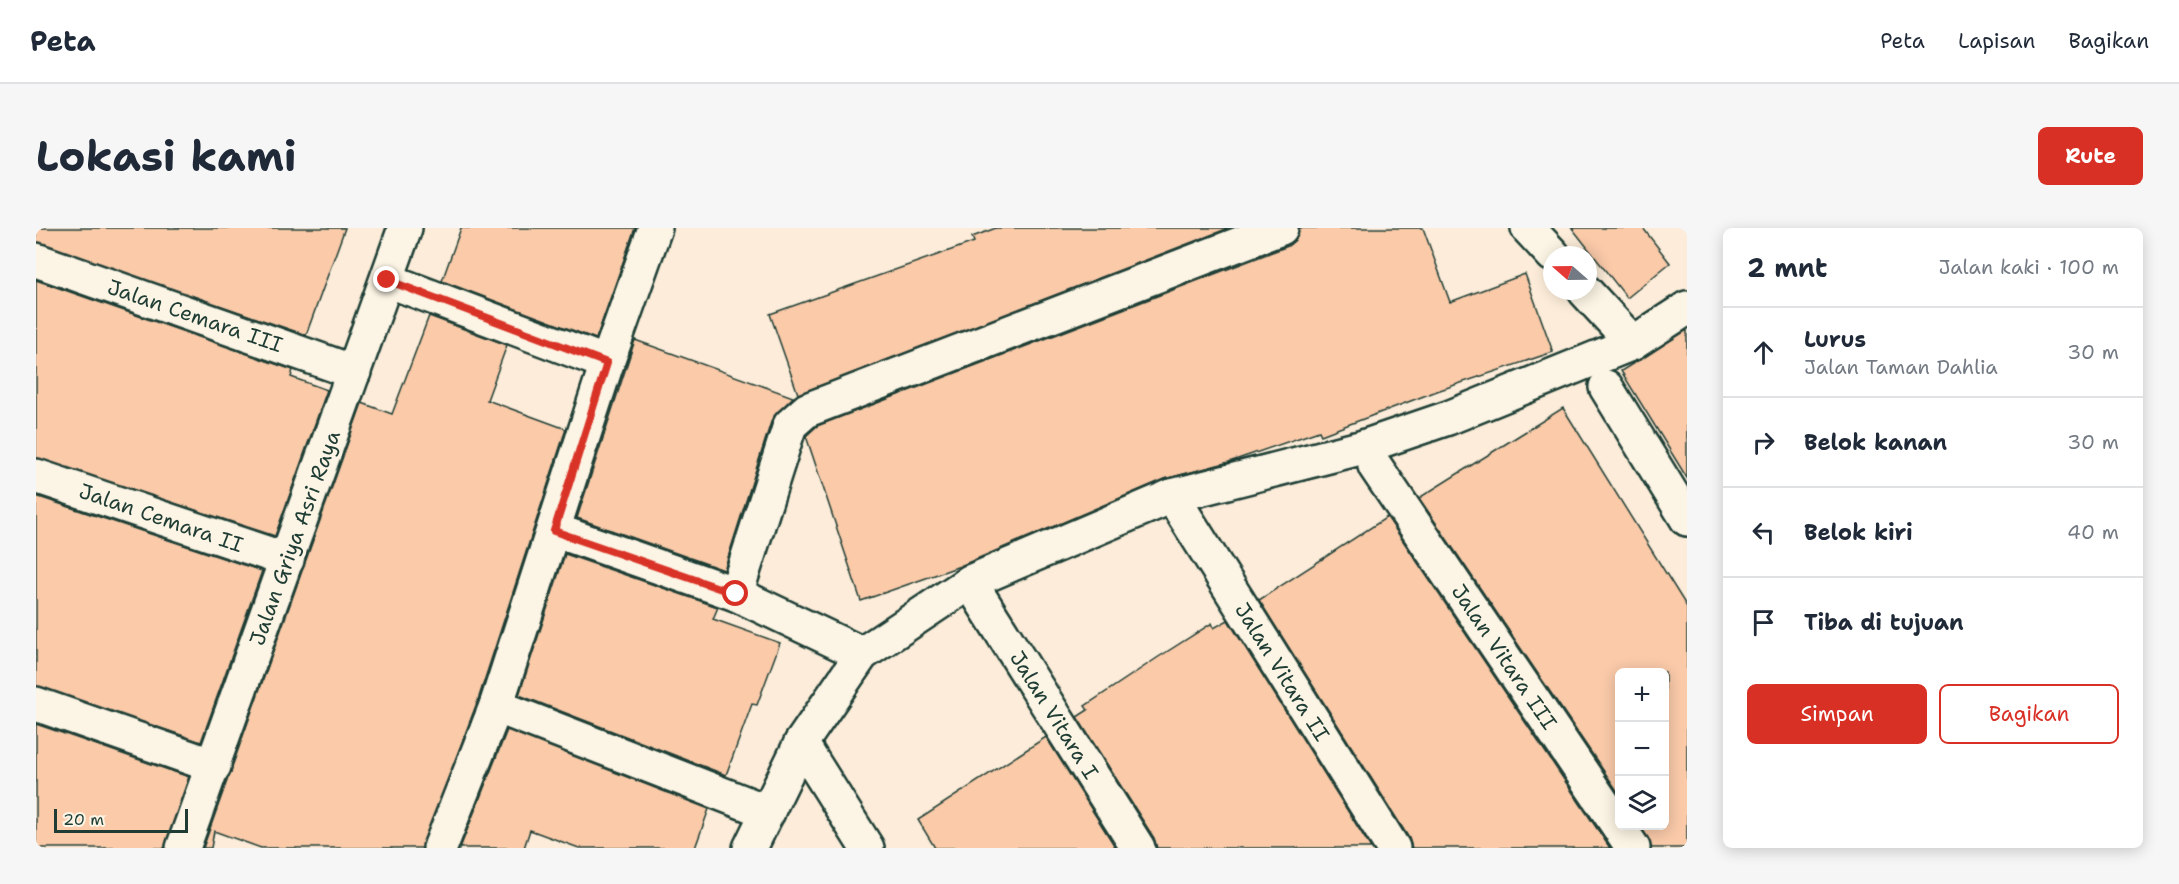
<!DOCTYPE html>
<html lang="id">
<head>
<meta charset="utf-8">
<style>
  :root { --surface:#fff; --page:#f6f6f7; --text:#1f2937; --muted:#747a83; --line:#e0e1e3; --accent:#d93025 }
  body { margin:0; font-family:"Shantell Sans",sans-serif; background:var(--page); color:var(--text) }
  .controls { position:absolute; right:18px; bottom:18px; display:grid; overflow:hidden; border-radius:9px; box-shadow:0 3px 15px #0003 }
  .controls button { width:54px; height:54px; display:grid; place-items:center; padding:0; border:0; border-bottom:2px solid var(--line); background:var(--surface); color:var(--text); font:30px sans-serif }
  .compass { position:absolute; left:1507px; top:18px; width:54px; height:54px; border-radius:50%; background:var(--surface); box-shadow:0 3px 15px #0003; rotate:290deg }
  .scale { position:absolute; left:18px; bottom:15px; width:134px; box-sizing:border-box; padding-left:6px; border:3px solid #1f3d34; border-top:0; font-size:16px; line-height:21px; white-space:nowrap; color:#1f3d34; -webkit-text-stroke:4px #fcf5e5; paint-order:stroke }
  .stop { position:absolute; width:18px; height:18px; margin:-14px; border:4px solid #d93025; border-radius:50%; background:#fff }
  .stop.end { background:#d93025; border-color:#fff; box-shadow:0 2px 6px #0008 }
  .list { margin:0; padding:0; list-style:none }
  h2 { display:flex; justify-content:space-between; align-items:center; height:78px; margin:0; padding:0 24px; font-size:26px }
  h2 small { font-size:20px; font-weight:400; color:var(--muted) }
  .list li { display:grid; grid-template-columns:39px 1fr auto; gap:18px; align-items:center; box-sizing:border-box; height:90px; padding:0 24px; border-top:2px solid var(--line) }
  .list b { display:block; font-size:22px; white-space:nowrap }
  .list p { margin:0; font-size:20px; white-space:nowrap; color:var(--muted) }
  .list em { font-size:20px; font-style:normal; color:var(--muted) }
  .actions { display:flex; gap:12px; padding:18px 24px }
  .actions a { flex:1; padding:14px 0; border:2px solid var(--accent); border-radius:9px; text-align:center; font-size:21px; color:var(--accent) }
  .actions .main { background:var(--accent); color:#fff }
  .icon { flex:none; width:33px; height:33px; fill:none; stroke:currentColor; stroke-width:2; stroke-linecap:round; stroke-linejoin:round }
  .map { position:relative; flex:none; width:1651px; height:620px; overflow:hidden; border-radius:9px }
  header { display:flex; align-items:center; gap:36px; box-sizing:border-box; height:84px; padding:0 30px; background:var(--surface); border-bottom:2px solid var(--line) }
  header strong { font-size:28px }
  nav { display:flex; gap:33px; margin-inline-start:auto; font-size:21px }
  .intro { display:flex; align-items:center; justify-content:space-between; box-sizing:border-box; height:144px; padding:0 36px }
  h1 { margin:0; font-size:42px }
  .button { padding:15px 27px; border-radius:9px; background:var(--accent); color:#fff; font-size:21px; font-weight:700 }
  main { display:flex; gap:36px; padding:0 36px }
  aside { flex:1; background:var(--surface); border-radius:9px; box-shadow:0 3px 15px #0003 }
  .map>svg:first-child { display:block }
</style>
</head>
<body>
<header>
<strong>Peta</strong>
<nav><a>Peta</a><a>Lapisan</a><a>Bagikan</a></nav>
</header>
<div class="intro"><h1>Lokasi kami</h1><a class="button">Rute</a></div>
<main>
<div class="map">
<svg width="1651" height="620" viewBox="0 0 1651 620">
  <rect width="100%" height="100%" fill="#fcecd9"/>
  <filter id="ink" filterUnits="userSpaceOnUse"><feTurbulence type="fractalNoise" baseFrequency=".0167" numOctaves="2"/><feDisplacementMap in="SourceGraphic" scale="12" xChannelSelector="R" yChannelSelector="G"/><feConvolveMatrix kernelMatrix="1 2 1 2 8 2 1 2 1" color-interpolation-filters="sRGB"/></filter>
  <g filter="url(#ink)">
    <!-- building -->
    <g fill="#facaa9" stroke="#1f3d34" stroke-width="1.5">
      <path d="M0,0h309l-39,107 -270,-93z"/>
      <path d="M425,0h174l-39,111 -154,-58z"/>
      <path d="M960,0h233l-431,166 -28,-80 204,-72 -2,-5z"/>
      <path d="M1263,0h124l27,74 75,-28 28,78 -116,39 -116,44 -2,-4 -90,31 -64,17 -205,87 -99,35 -55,-165 11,-10 471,-180 8,-7z"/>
      <path d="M1536,0h71l27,35 -43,35z"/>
      <path d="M0,52l257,90 -2,7 36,13 -52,146 -239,-78z"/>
      <path d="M393,88l78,29 -20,55 79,29 -88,271 -56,148h-161l-47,-17 -3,17h-8l159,-445 30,11z"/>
      <path d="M1651,102v148l-66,-107z"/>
      <path d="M599,112l158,57 -21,22 -48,151 -147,-52z"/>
      <path d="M1527,180l124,199v241h-35l-12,-23h25v-153h-45v123l-201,-297z"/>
      <path d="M0,268l226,75 -61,171 -165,-56z"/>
      <path d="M1351,289l223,331h-198l-3,-10 -150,-238z"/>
      <path d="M529,326l153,53 -5,12 67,24 -23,62 -5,-1 -26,71 -207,-80z"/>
      <path d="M1192,392l143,228h-214l-3,-10 -77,-121 11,-7 -3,-4 72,-48 55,-35 2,5z"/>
      <path d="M0,496l153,53 -24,71h-129z"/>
      <path d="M471,502l202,79 -14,39h-116l-49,-18 -6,18h-64z"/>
      <path d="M1010,509l70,111h-181l-17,-28z"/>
    </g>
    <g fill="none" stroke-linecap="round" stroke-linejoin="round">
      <defs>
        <g id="minor">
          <path d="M1492,0l25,27"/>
          <path d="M0,32l318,112"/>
          <path d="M351,52l220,83"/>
          <path d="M1549,63l48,52"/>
          <path d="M1570,159l81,132"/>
          <path d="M1339,238l258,382"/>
          <path d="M0,248l251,84"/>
          <path d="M1136,268l221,352"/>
          <path d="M518,302l182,64 126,60"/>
          <path d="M934,354l168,266"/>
          <path d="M700,366l54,-169 17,-15 474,-182"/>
          <path d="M0,476l178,62"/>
          <path d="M460,478l272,106"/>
          <path d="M765,515l66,105"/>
          <path d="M147,620l222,-620"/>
          <path d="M404,620l56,-142 111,-343 48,-135"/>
          <path d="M714,620l51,-105 61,-89 108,-72 202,-86 188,-48 88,-30 185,-75 54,-35"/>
        </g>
      </defs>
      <!-- minor casing -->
      <use href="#minor" stroke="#1f3d34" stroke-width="38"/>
      <!-- minor -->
      <use href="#minor" stroke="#fcf5e5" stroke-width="33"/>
    </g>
  </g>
  <g fill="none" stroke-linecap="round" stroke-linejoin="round" filter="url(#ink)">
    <!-- route -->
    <path stroke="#d93025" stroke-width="8" d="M351,52l220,83 -53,168 182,63"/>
  </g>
  <g text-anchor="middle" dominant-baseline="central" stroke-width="6" stroke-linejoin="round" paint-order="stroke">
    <!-- street labels -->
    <g font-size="21" fill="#1f3d34" stroke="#fcf5e5">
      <text transform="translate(159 88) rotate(19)">Jalan Cemara III</text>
      <text transform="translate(125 290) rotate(19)">Jalan Cemara II</text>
      <text transform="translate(259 310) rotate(-70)">Jalan Griya Asri Raya</text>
      <text transform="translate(1468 429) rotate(56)">Jalan Vitara III</text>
      <text transform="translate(1246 444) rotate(58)">Jalan Vitara II</text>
      <text transform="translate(1018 487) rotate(58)">Jalan Vitara I</text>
    </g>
  </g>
</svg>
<div class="controls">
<button>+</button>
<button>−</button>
<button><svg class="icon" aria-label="layers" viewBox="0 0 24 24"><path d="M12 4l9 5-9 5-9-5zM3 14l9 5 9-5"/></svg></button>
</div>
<svg class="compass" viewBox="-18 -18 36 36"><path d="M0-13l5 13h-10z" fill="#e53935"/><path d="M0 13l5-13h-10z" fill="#747a83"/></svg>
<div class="scale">20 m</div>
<div class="stop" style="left:700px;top:366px"></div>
<div class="stop end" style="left:351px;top:52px"></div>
</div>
<aside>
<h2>2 mnt<small>Jalan kaki · 100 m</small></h2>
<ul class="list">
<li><svg class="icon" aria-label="ahead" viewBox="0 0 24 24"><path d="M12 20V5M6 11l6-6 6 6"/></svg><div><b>Lurus</b><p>Jalan Taman Dahlia</p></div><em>30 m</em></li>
<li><svg class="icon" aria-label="right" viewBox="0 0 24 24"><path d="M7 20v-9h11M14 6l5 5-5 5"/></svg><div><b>Belok kanan</b></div><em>30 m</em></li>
<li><svg class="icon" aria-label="left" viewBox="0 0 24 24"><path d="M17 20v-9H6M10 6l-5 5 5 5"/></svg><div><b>Belok kiri</b></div><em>40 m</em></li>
<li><svg class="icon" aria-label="arrive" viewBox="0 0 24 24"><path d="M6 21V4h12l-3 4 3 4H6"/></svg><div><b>Tiba di tujuan</b></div></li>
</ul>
<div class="actions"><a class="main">Simpan</a><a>Bagikan</a></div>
</aside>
</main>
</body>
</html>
